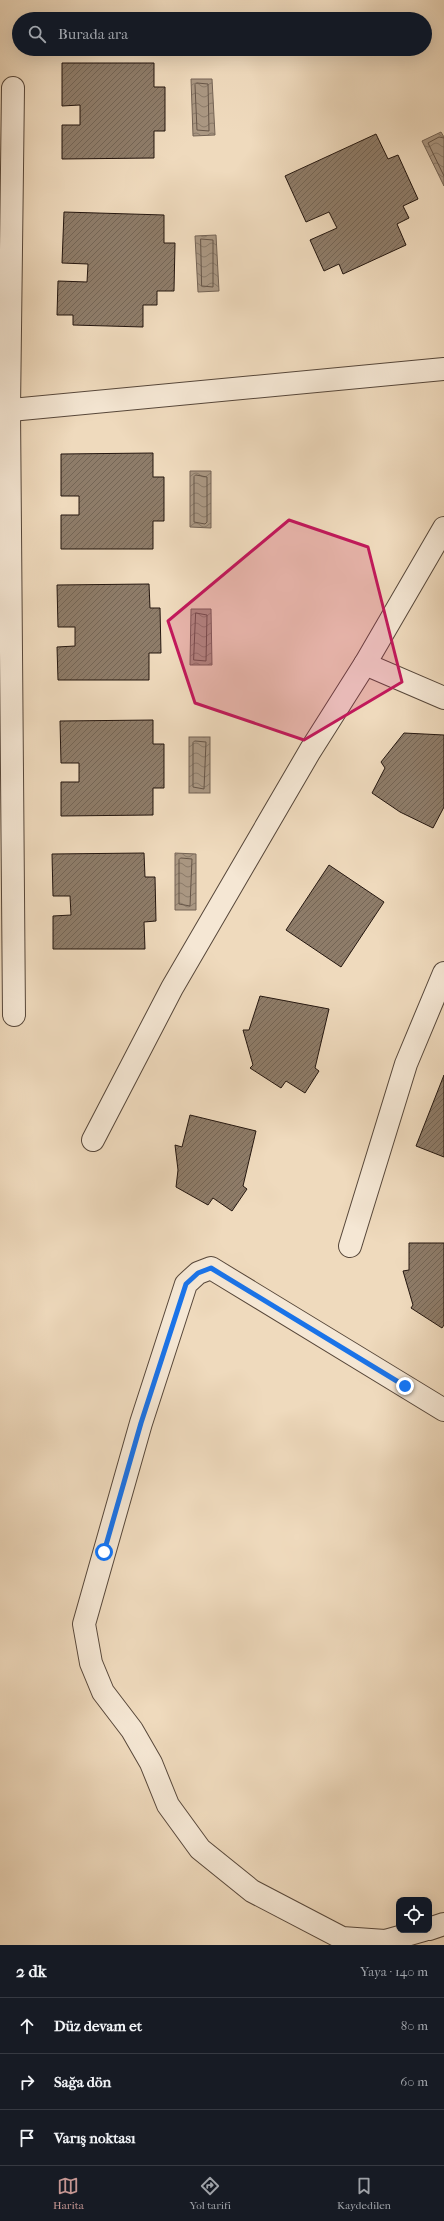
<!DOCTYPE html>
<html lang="tr">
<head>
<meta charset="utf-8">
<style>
  :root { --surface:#171b24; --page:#242831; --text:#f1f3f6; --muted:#9ea1a6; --line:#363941; --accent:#c59692 }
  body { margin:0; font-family:"IM FELL French Canon",serif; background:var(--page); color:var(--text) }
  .controls { position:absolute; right:12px; bottom:12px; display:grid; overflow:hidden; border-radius:8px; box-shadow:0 4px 16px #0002 }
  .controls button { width:36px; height:36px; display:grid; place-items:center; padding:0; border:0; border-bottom:1px solid var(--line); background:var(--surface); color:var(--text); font:20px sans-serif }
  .stop { position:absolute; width:12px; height:12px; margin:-9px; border:3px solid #1a73e8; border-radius:50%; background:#fff }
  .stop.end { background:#1a73e8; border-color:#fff; box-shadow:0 1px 4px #0008 }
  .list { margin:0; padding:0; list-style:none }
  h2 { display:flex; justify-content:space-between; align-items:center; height:52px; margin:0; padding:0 16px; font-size:17px }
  h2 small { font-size:13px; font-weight:400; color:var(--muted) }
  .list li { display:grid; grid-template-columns:26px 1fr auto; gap:12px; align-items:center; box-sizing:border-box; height:56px; padding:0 16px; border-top:1px solid var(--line) }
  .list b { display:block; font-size:15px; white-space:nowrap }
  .list em { font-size:13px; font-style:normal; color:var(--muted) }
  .icon { flex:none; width:22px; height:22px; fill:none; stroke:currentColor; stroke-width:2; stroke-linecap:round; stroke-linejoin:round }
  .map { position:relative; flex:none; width:444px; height:1945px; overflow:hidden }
  .search { position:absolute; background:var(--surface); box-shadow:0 4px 16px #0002; left:12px; right:12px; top:12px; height:44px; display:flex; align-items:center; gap:10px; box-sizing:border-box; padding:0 14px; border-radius:22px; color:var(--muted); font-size:15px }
  .sheet { height:220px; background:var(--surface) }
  nav { display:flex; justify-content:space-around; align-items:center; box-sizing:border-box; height:56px; border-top:1px solid var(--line); background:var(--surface); font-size:11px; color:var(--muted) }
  nav a { display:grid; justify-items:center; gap:2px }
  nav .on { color:var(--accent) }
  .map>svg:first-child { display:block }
</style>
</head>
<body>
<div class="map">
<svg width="444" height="1945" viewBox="0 0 444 1945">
  <defs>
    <pattern id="water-waves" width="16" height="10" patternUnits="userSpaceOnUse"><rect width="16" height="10" fill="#aa9782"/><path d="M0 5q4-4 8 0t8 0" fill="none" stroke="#8a7a69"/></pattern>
    <pattern id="building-hatch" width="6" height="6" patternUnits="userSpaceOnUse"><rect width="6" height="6" fill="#8e7c69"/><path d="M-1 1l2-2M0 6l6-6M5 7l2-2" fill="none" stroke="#746555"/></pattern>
  </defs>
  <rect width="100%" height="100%" fill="#efdabd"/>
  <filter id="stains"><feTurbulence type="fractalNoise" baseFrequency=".005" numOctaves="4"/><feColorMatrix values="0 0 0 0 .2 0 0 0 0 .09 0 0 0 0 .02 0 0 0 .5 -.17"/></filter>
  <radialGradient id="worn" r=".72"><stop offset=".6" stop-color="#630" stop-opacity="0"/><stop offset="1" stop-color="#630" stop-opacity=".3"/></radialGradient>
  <!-- water -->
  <g fill="url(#water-waves)" stroke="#746354">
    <path d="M191,79h21l3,56 -22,1z"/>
    <path d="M441,132l3,5v49l-22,-45z"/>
    <path d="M216,235l3,56 -21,1 -3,-56z"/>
    <path d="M190,471h21v57l-21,-1z"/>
    <path d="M191,609h20l1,56h-22z"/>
    <rect x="189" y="737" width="21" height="56"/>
    <path d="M175,853l21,1v56h-21z"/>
  </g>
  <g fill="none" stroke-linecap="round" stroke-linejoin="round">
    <!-- shore -->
    <g stroke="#675648" stroke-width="1">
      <path d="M197,83l11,1 1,47 -12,-1 -2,-45z"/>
      <path d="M444,138l-5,-1 -11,6 16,33"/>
      <path d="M201,239l12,1v47l-11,-1z"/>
      <path d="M196,475l11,2v45l-2,2 -11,-2v-45z"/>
      <path d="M196,613l11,2 -1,46 -12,-1z"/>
      <path d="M195,741l11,1 -2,47 -11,-2v-44z"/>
      <path d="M181,858l11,1 -2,47 -11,-2v-44z"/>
    </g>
  </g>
  <!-- building -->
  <g fill="url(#building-hatch)" stroke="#24160f">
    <path d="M62,63h92v24h11v44h-11v27l-92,1v-34h18v-20l-18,1z"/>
    <path d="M376,134l12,25 10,-4 20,44 -15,7 6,12 -12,6 9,21 -63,29 -4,-10 -15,7 -14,-31 27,-12 -8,-16 -23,10 -21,-46z"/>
    <path d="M64,212l100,3v28h11l-1,48h-17v14h-14v22l-70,-2v-10h-16l1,-34 29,1 1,-18 -26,-1z"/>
    <path d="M153,453v24h11v44h-11v28h-92v-34h18v-19h-18v-42z"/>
    <path d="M149,584l1,24h10l1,45h-12v27h-91l-1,-33 18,-1v-19h-17l-1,-42z"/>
    <path d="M153,720v24h11v44h-11v27l-92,1v-34h18v-19h-18l-1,-42z"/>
    <path d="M404,733l40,2v72l-11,21 -33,-16 -28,-19 13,-25 -4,-6z"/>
    <path d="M144,853l1,24h10l1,44 -12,1 1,27h-92v-33l18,-1 -1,-19h-17l-1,-42z"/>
    <path d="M329,865l55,37 -43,65 -55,-37z"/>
    <path d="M260,996l69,13 -14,59 4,3 -14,22 -19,-12 -5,7 -31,-20 3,-3 -10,-35h6z"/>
    <path d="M444,1075v82l-28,-11z"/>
    <path d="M190,1115l66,16 -13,55 4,3 -15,22 -19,-13 -5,7 -32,-18 2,-17 -3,-25 7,2z"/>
    <path d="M409,1243h35v82l-2,3 -31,-20 2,-3 -10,-34 6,-1z"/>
  </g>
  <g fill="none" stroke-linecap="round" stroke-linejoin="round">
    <defs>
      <g id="minor">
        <path d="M13,88l-4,322 5,605"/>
        <path d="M0,411l444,-42"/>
        <path d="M444,528l-79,136 79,34"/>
        <path d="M93,1140l79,-152 138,-237 55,-87"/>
        <path d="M350,1246l56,-182 38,-91"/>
        <path d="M429,1929l15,-5"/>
        <path d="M424,1930l-39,11 -43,-3 -90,-47 -52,-42 -32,-44 -17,-42 -19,-33 -29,-38 -12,-29 -7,-39 57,-201 45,-139 12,-11 13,-5 233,142"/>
      </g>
    </defs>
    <!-- minor casing -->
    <use href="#minor" stroke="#57473a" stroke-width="24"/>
    <!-- minor -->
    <use href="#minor" stroke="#f5e7d4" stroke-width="22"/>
  </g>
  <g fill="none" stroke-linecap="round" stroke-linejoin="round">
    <!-- route -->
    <path stroke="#1a73e8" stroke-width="5" d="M104,1552l37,-129 45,-139 12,-11 13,-5 194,118"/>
  </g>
  <!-- marked area -->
  <path fill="#c2185b" fill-opacity="0.2" stroke="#c2185b" stroke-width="3" stroke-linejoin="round" d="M289,520l79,27 34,135 -98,58 -109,-37 -27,-82z"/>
  <rect width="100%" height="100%" filter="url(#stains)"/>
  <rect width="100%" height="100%" fill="url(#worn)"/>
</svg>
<div class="controls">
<button><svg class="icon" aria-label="locate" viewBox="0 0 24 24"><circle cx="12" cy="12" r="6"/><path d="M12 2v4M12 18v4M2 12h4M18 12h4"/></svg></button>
</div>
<div class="stop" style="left:104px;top:1552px"></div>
<div class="stop end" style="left:405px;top:1386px"></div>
<div class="search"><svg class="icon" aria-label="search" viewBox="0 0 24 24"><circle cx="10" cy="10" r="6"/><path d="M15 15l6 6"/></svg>Burada ara</div>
</div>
<section class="sheet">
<h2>2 dk<small>Yaya · 140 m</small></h2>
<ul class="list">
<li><svg class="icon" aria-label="ahead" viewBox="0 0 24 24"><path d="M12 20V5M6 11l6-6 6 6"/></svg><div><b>Düz devam et</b></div><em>80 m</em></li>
<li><svg class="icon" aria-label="right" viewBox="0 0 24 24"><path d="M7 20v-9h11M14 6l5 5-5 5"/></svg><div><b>Sağa dön</b></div><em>60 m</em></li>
<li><svg class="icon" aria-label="arrive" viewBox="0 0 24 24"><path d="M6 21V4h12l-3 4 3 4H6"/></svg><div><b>Varış noktası</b></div></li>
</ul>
</section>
<nav>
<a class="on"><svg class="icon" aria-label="map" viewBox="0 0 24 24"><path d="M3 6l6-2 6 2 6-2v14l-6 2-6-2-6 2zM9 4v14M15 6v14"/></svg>Harita</a>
<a><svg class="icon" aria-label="directions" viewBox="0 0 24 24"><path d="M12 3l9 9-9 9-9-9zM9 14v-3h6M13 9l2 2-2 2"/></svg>Yol tarifi</a>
<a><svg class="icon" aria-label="saved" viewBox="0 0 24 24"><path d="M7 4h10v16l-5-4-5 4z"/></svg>Kaydedilen</a>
</nav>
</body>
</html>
